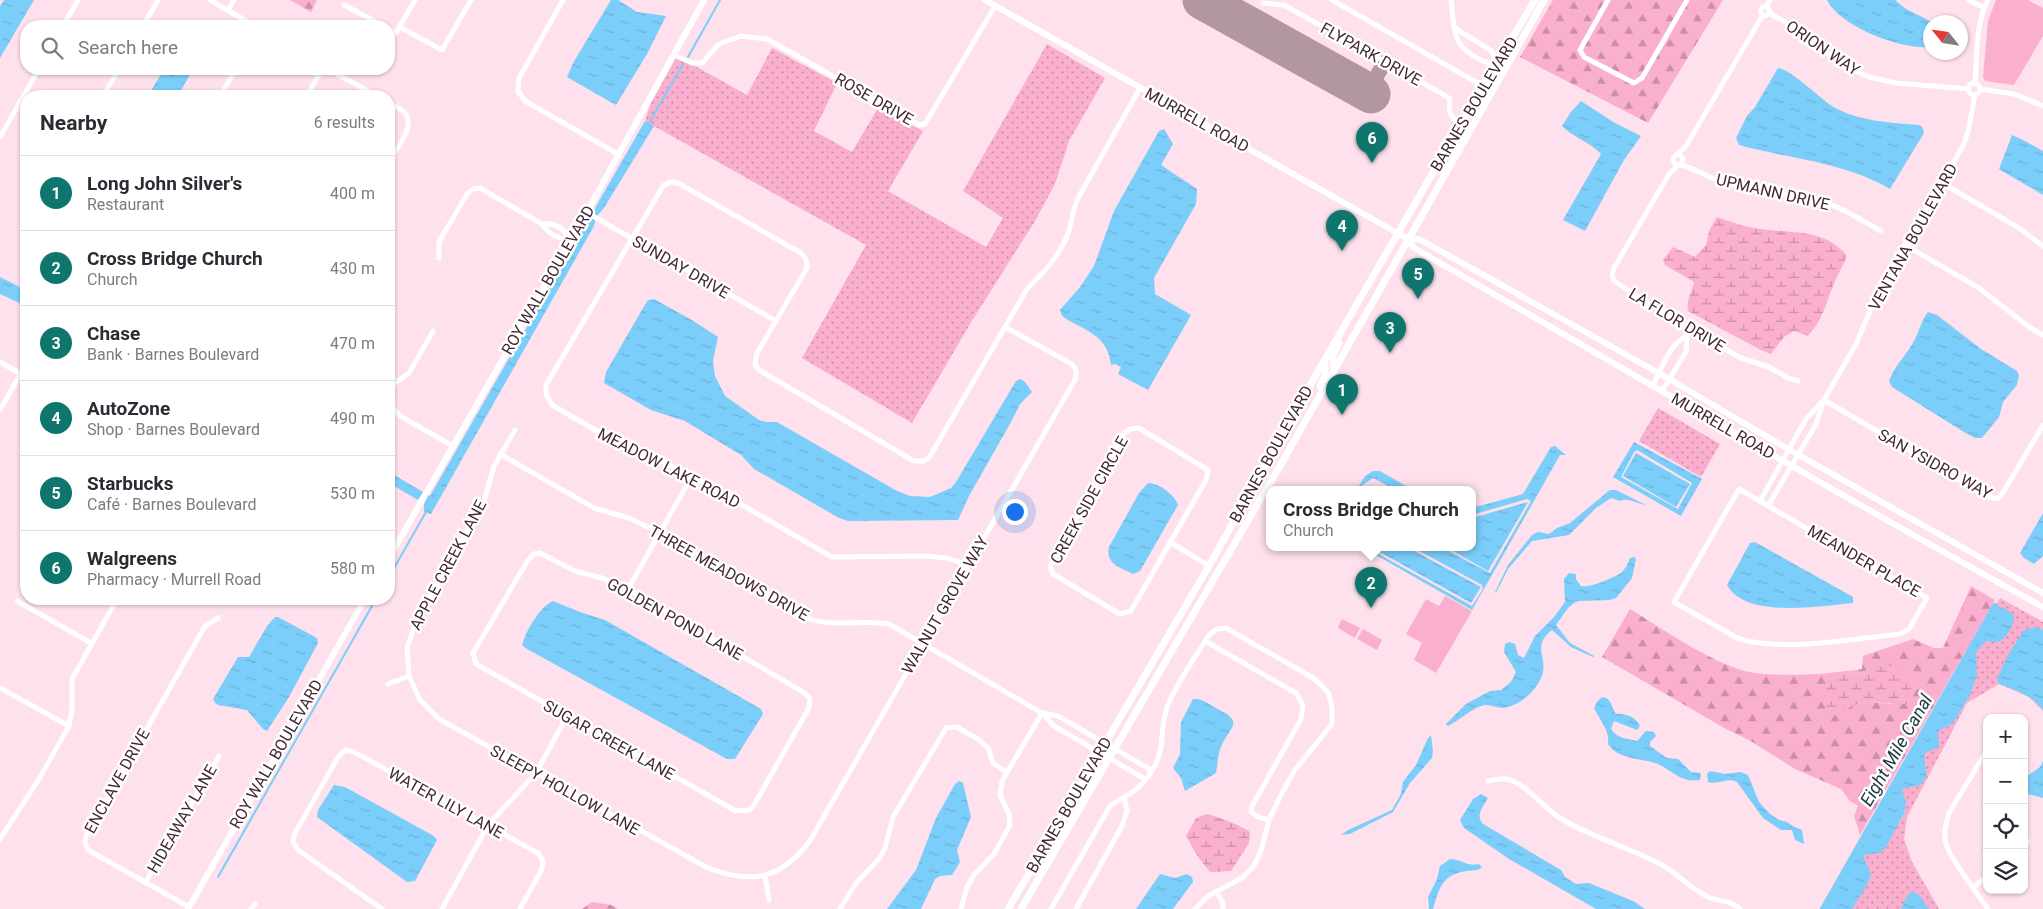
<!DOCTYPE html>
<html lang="en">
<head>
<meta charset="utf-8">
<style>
  :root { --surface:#fff; --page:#f2f2f3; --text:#2b2b33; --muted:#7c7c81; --line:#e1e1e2; --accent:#0f766e }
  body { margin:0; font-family:Roboto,sans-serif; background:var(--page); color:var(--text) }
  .controls { position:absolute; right:15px; bottom:15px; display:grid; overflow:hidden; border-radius:10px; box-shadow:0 1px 4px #0004 }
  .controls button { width:45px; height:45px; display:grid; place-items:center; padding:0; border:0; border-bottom:1px solid var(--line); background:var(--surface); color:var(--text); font:25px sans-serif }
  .compass { position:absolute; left:1923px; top:15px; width:45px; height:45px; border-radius:50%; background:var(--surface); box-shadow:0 1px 4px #0004; rotate:300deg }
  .you { position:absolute; left:1014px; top:511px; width:18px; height:18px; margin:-12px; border:4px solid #fff; border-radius:50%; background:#1a73e8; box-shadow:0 0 0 8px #1a73e833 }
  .badge { display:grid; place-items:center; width:32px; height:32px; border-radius:50%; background:var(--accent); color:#fff; font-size:16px; font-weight:700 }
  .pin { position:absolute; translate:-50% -41px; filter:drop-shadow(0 1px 2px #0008) }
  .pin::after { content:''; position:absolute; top:26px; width:18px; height:15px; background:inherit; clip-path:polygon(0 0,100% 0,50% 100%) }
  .popup { position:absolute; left:1266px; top:486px; width:210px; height:65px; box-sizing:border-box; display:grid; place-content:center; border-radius:10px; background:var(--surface); filter:drop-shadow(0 1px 4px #0005); font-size:16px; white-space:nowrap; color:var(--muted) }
  .popup b { font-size:19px; color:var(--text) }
  .popup::after { content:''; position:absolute; left:50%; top:100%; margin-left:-10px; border:10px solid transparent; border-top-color:var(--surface) }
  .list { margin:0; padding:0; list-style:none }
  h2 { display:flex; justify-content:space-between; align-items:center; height:65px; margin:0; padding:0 20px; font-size:21px }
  h2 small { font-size:16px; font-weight:400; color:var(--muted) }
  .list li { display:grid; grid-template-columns:32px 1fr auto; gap:15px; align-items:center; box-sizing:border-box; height:75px; padding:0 20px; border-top:1px solid var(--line) }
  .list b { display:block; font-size:19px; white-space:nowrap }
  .list p { margin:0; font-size:16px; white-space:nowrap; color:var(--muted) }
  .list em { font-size:16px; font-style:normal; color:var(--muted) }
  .icon { flex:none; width:28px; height:28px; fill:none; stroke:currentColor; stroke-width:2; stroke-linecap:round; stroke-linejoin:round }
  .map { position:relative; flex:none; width:2043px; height:909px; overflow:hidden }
  .search { position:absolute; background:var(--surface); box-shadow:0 1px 4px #0004; left:20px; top:20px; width:375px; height:55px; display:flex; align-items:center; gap:12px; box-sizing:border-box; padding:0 18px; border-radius:20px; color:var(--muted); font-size:19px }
  .panel { position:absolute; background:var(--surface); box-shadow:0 1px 4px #0004; left:20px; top:90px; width:375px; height:515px; border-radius:20px }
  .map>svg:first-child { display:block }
</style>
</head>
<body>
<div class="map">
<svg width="2043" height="909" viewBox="0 0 2043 909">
  <defs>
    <pattern id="grass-dots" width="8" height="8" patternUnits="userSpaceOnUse" patternTransform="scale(1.25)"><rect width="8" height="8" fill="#f9afcd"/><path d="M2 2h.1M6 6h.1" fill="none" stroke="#cb8ea7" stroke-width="1.8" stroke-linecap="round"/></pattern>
    <pattern id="forest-firs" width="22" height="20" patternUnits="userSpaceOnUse" patternTransform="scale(1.25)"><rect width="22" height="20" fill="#f9afcd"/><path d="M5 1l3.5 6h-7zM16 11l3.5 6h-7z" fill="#cb8ea7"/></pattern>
    <pattern id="wetland-marsh" width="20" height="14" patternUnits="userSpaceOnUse" patternTransform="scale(1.25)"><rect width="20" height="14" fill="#f9afcd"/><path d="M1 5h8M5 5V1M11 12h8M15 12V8" fill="none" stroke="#cb8ea7"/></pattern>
    <pattern id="water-ripples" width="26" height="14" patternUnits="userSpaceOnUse" patternTransform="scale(1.25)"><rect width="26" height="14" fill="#7ccefa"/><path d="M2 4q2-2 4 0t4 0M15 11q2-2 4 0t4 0" fill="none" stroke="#6cb1d7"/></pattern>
  </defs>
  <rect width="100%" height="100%" fill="#fee1ec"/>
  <!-- grass -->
  <g fill="url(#grass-dots)">
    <path d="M1047,44l58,34 -36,63 -14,43 -20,37 -62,98 -61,104 -110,-65 64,-113 -221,-124 5,-16 27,-49 70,39 25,-47 65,35 -23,48 38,21 26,-44 45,23 -35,60 98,56 17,-29 -40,-27z"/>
    <path d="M1658,408l62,36 -19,33 -62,-36z"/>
    <path d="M2000,598l43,24v89l-14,-14 -30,-13 -32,19 -60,114 -3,22 8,23 27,47h-116z"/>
  </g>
  <!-- forest -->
  <g fill="url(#forest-firs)" fill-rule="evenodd">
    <path d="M290,0h27l-6,12z"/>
    <path d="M1553,0h170l-75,123 -128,-66z"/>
    <path d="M1971,586l24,14 -135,235 -6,-19 4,-10 -8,-5 -9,-12 -46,-20 -46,-29 -23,-11 -124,-72 28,-48c33,20 88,59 125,64 33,4 75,1 107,-4l1,-13 50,-17 21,9h9zM1868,670l24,34 -28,-3 -14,5 -7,-31 13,-1z"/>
    <path d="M592,902l19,3 7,4h-36z"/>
  </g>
  <!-- wetland -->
  <g fill="url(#wetland-marsh)">
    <path d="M1717,217c12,4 24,9 37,11 31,6 71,-1 93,28 -4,10 -10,20 -14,30 -8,20 -10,33 -25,50l-14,-5 -10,6 -13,17 -8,-3 -75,-40c-2,-11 4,-19 6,-29l-29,-17 -2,-5 10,-13 22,10 11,-12 3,-14z"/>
    <path d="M1891,666c19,9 26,19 17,38 -34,0 -41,-10 -72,12l-9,-8 -4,-19 9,-11 11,-3 13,-1 22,-7z"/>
    <path d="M1206,814c8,1 38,13 44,18l-1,11 -18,28 -21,1 -12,-15 -12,-21 10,-18z"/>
  </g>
  <!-- park -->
  <g fill="#f9afcd">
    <path d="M1996,0h32l15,8v28l-29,49 -29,-4 -2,-4 5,-56z"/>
    <path d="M1445,596l27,15 -36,62 -22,-13 8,-17 -16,-9 20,-35 13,7z"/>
    <path d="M1342,619l18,9 -5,10 -17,-10z"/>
    <path d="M1363,629l19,11 -5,10 -20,-11z"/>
  </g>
  <!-- water -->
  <g fill="url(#water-ripples)" fill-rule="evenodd">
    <path d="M4,0h30l-34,58v-52z"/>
    <path d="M611,0h7l19,12 29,4 -19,38 -31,51 -49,-28 6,-14z"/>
    <path d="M1827,0h68l11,9 26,13 -2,25c-28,3 -90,-20 -103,-47z"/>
    <path d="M1778,68c14,2 40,29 54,38 25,15 59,17 87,19l4,3 1,5 -34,56c-46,-27 -100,-30 -151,-44l-3,-7 11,-22 8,-9z"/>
    <path d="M164,69h29l-15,27h-30z"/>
    <path d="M1581,101l34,22 26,13 -17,24 -39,71 -22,-11 38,-66c-11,-12 -27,-16 -39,-28l9,-14z"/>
    <path d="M645,121l9,5 -50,82 -8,9 -2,9 -163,288 -7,-2v-8l4,-9 2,1z"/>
    <path d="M1164,129l9,15 -12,21 36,24 -1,15 -42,74 1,16 36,21 -43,75 -30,-16 3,-7 -6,-3 -4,1c-3,-31 -27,-34 -49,-49l-2,-6 20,-23 14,-21 20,-55 45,-80z"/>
    <path d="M2012,135l13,6 18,10v44l-44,-26z"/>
    <path d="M0,277l26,13v16l-26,-12z"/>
    <path d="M654,299l36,20 28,18 -5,24 2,15 10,20 34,24 7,2h11l120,69 13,5 20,1 21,-9 5,-6 60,-101 4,-2 5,3 7,10 -12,12 -9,18 -42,74 -11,24 -110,1 -9,-3 -85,-49 -13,-14 -56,-34 -34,-11 -47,-27 2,-11 37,-64 5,-8z"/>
    <path d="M1928,312l9,3 44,34 36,22 2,4 -2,10 -14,17 -4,15 -17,21h-7l-11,-6 -72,-45 -3,-6c6,-17 20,-28 27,-44 4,-9 6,-17 12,-25z"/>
    <path d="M1634,442l68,37 -21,37 -68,-39zM1637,450l55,33 -14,26 -57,-32 13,-25z"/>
    <path d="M1555,446l11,9h-6l-88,155 -110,-63h4l106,59 11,-17 -1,-4 -70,-38h29l49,26 41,-72 -4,-2 -55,16v-7l51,-14 25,-42 3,-5z"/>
    <path d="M1636,453l54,31 -14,23 -53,-31z"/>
    <path d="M1373,471h7l31,18h-17l-21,-11 -16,11 8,-13z"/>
    <path d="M389,472l34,20 -5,8 -29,-17z"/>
    <path d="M1148,483c11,0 27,12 30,22l-38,66 -7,3c-12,-6 -28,-10 -24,-27l30,-54z"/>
    <path d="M1610,490h6l30,15c-9,-1 -18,-8 -26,-4l-9,-3 -15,10 -27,27 -37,6 -24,28 -12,24 -1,-1 13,-27 24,-30 6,-3 11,2 8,-6 13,-5z"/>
    <path d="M1528,502l-40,69 -42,-24h26v-29z"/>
    <path d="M2043,513v43l-9,8 -10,-6 -4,-5z"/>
    <path d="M1755,542l98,55v6c-32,3 -108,16 -126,-18l23,-42z"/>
    <path d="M1371,547h36l74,40 -10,16z"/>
    <path d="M1634,557l2,2 -4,19 -16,20 -6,2 -31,1 -5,2 -6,5 -12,17 14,18 24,13 -1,1 -22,-10 -19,-17c-22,17 -2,29 -11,48 -6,14 -23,29 -38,30 -8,0 -14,-5 -22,-2 -13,5 -21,14 -33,20l-2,-2 20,-20 24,-13 11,-1 10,-8 5,-10 -12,-20 1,-8 4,-2 6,2 3,11 6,3 11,-22 19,-19 11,-15 -1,-23 5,-6 7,1v5l5,7c7,3 35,-9 41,-14 4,-4 6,-9 8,-14z"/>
    <path d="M553,601l27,11 25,8 156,89 2,5 -28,45h-8l-200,-110 -5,-4c5,-16 17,-37 31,-44z"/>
    <path d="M1995,606c8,1 13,4 19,10 0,8 -6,21 -14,25 -4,2 -9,0 -13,0l-6,5 -5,7 1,22 -7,20 -17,28 -15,8 1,16 -14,6c-3,10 7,22 -4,31 -6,4 -14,1 -19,6l4,13 -1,8 -20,38 -6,4 -16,2 8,20 -4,10 -15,24h-29z"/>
    <path d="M275,617h3l39,21 1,5 -29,54 -22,34 -4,-2 -16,-19 -29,-5 -3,-2 -2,-4 25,-42h11l18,-31z"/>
    <path d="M2037,627l6,3v80c-11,-15 -28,-20 -44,-26l-2,-6 11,-23 16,-25z"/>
    <path d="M1602,697c10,1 9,10 14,17 9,-1 20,3 24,12l-3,4 -23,-9 -3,8c6,9 16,10 26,12l9,-10 8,1 2,4 -6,6v4l17,12 11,1 13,13 10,1 -1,7c-5,0 -11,1 -15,-1 -8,-2 -18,-11 -27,-15 -16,-6 -40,-4 -50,-20 2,-14 -8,-23 -14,-36l3,-6z"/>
    <path d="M1193,699c7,-1 14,4 21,8 32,16 17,17 7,40 -4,9 -3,17 -5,26l-31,18 -4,-13 -8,-10 7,-14 1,-32z"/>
    <path d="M1431,735l2,16 -1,7 -22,25 -17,29 -43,22 -9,1 7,-5 44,-20 9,-16 2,-12 13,-17 12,-27z"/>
    <path d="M2043,761v37l-19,-5v-15l16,-11z"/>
    <path d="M1710,771l15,3 15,-2 8,3 11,27 10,11 10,7 8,2 7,5 8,3 2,14 -9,-4 -3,-10h-11l-18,-12 -26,-36c-10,-5 -17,3 -29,0l-1,-8z"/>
    <path d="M959,781l4,2 8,34 -14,33 3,12 -8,13 -12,1 -5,3 -14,30h-34l29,-39 20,-52 19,-34z"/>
    <path d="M334,785l11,2 89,49 3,4 -22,41 -8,1 -90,-65 1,-7z"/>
    <path d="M1481,794l7,4c-5,9 -13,17 -5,26l78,46 4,7 11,7 13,-1 44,18 12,8h-49l-87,-50 -45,-31 -4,-8 13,-21z"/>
    <path d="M1450,859c11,0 17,8 29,5l3,3c-4,4 -9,3 -15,4 -25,3 -28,18 -34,38h-4l-1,-12 9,-18 3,-13z"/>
    <path d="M1160,874l15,4 12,-4 5,3 1,5 -20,27h-37z"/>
    <path d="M1912,891l7,4 10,14h-28l5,-11z"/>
  </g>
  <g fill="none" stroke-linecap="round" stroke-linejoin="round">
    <!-- stream -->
    <g stroke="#7ccefa" stroke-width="2">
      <path d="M688,57l32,-57"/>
      <path d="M649,123l34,-59"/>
      <path d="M389,577l37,-65"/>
      <path d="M218,877l158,-278"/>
    </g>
    <!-- canal -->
    <path stroke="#7ccefa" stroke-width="6" d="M1823,909l172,-303"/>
    <!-- taxiway -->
    <path stroke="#b296a1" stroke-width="15" d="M1367,92l18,-30"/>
    <!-- runway -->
    <path stroke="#b296a1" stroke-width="39" d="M1202,0l169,94"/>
    <!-- minor -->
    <g stroke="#fff" stroke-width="5">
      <path d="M210,0l45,26"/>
      <path d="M563,0l-44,78 -1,13 7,10 93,53"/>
      <path d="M1332,0l151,86"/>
      <path d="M1451,0c4,31 0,47 32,61 8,4 13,1 22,6"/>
      <path d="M1608,0l-28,50 4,7 50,26 8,-5 45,-78"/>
      <path d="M1969,0l15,8"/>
      <path d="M1263,3l21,2 162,91 4,3c-2,12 0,19 11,25"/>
      <path d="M344,5l40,21"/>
      <circle cx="1765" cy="11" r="4.5"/>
      <path d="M1766,7l4,-7"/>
      <path d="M228,10l6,-10"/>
      <path d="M1769,13l27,15 45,36 28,13 27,6 73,6"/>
      <path d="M63,26l15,-26"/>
      <path d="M143,26l15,-26"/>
      <path d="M400,27l42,23 29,-50"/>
      <path d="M389,29l7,4 19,-33"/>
      <path d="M1456,29l36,22 5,12"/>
      <path d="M674,55l18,8h10l17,-19 22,-8 26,3 152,86 6,-1 70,-118"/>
      <path d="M328,69l49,27"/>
      <circle cx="1974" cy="89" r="6"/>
      <path d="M1975,84c2,-27 0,-60 13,-84"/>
      <path d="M1980,89l34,5 29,12"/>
      <path d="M103,96l16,-27"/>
      <path d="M220,96l16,-27"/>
      <path d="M307,96l15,-27"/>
      <path d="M389,103c5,3 13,6 17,11 9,13 -10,36 -17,47"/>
      <path d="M0,137l39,-68"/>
      <path d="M1677,154l3,1 3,4 -2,5 -3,1 -4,-2 -1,-5 13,-12 77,-131"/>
      <path d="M1678,165l-9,9 -55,94 -2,7 2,6 68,44 59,33 28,9 19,11 10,3"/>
      <path d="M1680,165c16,3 29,14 46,18 31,9 66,10 97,19 21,6 40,19 58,29"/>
      <path d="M1942,183l77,45 24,18"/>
      <path d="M586,212l190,109"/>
      <path d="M1905,245l74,43 50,39 14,8"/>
      <path d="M439,258v-16l28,-48 6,-5 7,-1 62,36c6,10 17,16 29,15 -7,-10 -17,-17 -29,-15"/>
      <path d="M0,362l21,12"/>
      <path d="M1653,386c6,-13 12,-29 21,-40 6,-8 12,-7 17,-16"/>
      <path d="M389,387l20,-14 24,-42"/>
      <path d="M1662,391l24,-39 1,-14"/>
      <path d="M1824,400l165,97 9,2 6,-8 39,-66"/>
      <path d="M389,403l11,13 53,30"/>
      <path d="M0,410l26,-46"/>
      <path d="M1139,428l69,42 -2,10 -75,131 -11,3 -67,-40 -3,-8 74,-133 7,-4z"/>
      <path d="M515,430l-21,36 -10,35 -68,121 -9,26 2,28 11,24 19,19 269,149c45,17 74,11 103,-29l265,-461v-8l-4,-6 -67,-37"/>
      <path d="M500,454l94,54 35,10 31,15 147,85c25,10 55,1 82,6l153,89 12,13 91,53"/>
      <path d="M1739,489l188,109 -18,31 -9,5c-51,5 -110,18 -161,5l-65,-37z"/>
      <path d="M1760,501l46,-82 16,-17"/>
      <path d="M1768,506l48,-82 8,-24 32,-56 25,-59 82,-139 5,-14 7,-37"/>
      <path d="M1170,542l39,24"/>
      <path d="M540,553l35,18 27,7 26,11 175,103 7,6 -1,10 -55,97 -5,5 -13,1 -260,-147 -3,-11 55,-93 6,-6z"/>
      <path d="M968,565l-21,-7 -22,-2 -93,1 -140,-81 -43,-21 -21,-6 -76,-44 -6,-11v-9l117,-199 7,-4 8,1 123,70 5,6 1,9 -50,85 -2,11 4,6 155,91h9l6,-3 98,-169c16,-16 31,-31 40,-53 5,-12 5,-25 11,-38l62,-110"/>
      <path d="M628,589l64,-113"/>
      <path d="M17,601l74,42"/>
      <path d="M1205,641l91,52 7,12 -2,14 -49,87 -1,6 7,5 11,3"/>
      <path d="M388,684l21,-8"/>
      <path d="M0,688l69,38"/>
      <path d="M1042,713l16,3 93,54"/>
      <path d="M1987,750l-38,63c-3,10 -6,20 -3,31 4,15 31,49 42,65"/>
      <path d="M1488,781c5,-1 13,-3 18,-2 19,3 37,28 52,38 33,20 70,30 104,48 16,9 29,24 46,32 11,5 23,3 32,12"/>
      <path d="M0,839l39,-60 30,-53 3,-17v-30l45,-80"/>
      <path d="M2024,843l4,-2"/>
      <path d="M765,876l4,24"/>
      <path d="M145,883l74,-127"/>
      <path d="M1973,887l14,-10"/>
      <path d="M1216,891l7,12v6"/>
      <path d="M189,907l-101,-57 -3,-7 1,-7 119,-210 13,-8"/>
      <path d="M251,909l4,-5"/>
      <path d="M382,909l-84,-59 -5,-8 1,-7 44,-78 7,-7 9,2 184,101 5,8 -1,8 -22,40"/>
      <path d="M442,909l46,-84 48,-52 31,-57"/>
      <path d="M840,909l16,-26 23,-24 6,-11 8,-31 53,-89 11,-1 21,12 10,9 5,15 13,9"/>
      <path d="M961,909l6,-22 7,-12 20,-21 16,-29 -1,-11 -9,-19 2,-14 40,-68"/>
      <path d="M1051,909l59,-103 14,-9"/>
      <path d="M1076,909l46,-83 5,-15 -3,-14c18,-8 34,-30 37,-50 2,-15 1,-28 7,-42 10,-24 27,-47 41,-70l8,-6 9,-1 89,51 13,13 4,15v17l-38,47 -14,26 -11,23 -8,31 -7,15 -12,12 -34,18 -13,13"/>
    </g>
    <!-- tertiary -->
    <g stroke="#fff" stroke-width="6">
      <path d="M985,0l423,239 6,9c209,120 417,243 629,359"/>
      <path d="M1408,239h11l238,133 131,77 255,144"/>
      <path d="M389,558l195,-341 120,-217"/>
      <path d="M188,909l177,-310"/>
    </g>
    <!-- secondary -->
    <g stroke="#fff" stroke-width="7">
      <path d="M1334,370l-1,-14 6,-13"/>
      <path d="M1320,386l5,-10v-16"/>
      <path d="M1008,909l201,-343 85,-153 189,-327 52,-86"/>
      <path d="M1021,909l260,-445 263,-464"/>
    </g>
  </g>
  <g text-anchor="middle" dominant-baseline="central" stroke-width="5" stroke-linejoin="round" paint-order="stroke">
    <!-- street labels -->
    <g font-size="16" fill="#432833" stroke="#fff">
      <text transform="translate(1823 48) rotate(34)">ORION WAY</text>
      <text transform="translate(1371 54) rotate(29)">FLYPARK DRIVE</text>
      <text transform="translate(874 99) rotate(30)">ROSE DRIVE</text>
      <text transform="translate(1474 104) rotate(-59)">BARNES BOULEVARD</text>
      <text transform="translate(1197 120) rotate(29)">MURRELL ROAD</text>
      <text transform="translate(1773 192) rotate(13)">UPMANN DRIVE</text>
      <text transform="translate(1913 237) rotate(-61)">VENTANA BOULEVARD</text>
      <text transform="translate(681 267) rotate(30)">SUNDAY DRIVE</text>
      <text transform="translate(548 280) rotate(-60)">ROY WALL BOULEVARD</text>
      <text transform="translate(1677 320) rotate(31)">LA FLOR DRIVE</text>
      <text transform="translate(1723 426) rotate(30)">MURRELL ROAD</text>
      <text transform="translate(1271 454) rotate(-61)">BARNES BOULEVARD</text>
      <text transform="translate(1935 464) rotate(29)">SAN YSIDRO WAY</text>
      <text transform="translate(669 468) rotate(27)">MEADOW LAKE ROAD</text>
      <text transform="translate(1089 500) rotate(-61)">CREEK SIDE CIRCLE</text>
      <text transform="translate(1864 561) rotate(30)">MEANDER PLACE</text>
      <text transform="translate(448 565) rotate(-62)">APPLE CREEK LANE</text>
      <text transform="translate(729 573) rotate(29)">THREE MEADOWS DRIVE</text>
      <text transform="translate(945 605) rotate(-60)">WALNUT GROVE WAY</text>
      <text transform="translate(675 619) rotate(29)">GOLDEN POND LANE</text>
      <text transform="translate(609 740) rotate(29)">SUGAR CREEK LANE</text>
      <text transform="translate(276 754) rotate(-60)">ROY WALL BOULEVARD</text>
      <text transform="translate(117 781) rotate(-61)">ENCLAVE DRIVE</text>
      <text transform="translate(565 790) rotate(29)">SLEEPY HOLLOW LANE</text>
      <text transform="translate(446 803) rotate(29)">WATER LILY LANE</text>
      <text transform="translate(1069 805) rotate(-60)">BARNES BOULEVARD</text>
      <text transform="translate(182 819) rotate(-60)">HIDEAWAY LANE</text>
    </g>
    <!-- water labels -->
    <g font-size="18" font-style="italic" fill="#1b3542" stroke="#fff">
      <text transform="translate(1896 750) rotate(-60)">Eight Mile Canal</text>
    </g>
  </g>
</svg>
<div class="controls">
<button>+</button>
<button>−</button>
<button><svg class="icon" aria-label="locate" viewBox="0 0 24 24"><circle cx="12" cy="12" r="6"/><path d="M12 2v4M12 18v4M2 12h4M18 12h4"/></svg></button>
<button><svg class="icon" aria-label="layers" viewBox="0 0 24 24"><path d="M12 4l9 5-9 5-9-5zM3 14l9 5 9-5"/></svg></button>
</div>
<svg class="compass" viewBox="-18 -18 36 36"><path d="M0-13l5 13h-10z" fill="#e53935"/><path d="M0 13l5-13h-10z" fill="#7c7c81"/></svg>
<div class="you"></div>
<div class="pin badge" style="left:1342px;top:415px">1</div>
<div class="pin badge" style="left:1371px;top:608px">2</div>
<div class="popup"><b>Cross Bridge Church</b>Church</div>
<div class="pin badge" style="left:1390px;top:353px">3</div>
<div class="pin badge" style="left:1342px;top:251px">4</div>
<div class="pin badge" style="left:1418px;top:299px">5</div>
<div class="pin badge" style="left:1372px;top:163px">6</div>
<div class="search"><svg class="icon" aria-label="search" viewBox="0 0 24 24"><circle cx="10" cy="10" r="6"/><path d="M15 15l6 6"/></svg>Search here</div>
<section class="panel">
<h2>Nearby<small>6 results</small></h2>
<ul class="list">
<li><span class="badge">1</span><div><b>Long John Silver's</b><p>Restaurant</p></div><em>400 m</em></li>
<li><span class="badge">2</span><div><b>Cross Bridge Church</b><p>Church</p></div><em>430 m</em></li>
<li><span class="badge">3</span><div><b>Chase</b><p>Bank · Barnes Boulevard</p></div><em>470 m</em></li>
<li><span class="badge">4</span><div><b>AutoZone</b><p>Shop · Barnes Boulevard</p></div><em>490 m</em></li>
<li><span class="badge">5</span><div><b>Starbucks</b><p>Café · Barnes Boulevard</p></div><em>530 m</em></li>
<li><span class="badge">6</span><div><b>Walgreens</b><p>Pharmacy · Murrell Road</p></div><em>580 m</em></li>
</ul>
</section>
</div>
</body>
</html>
